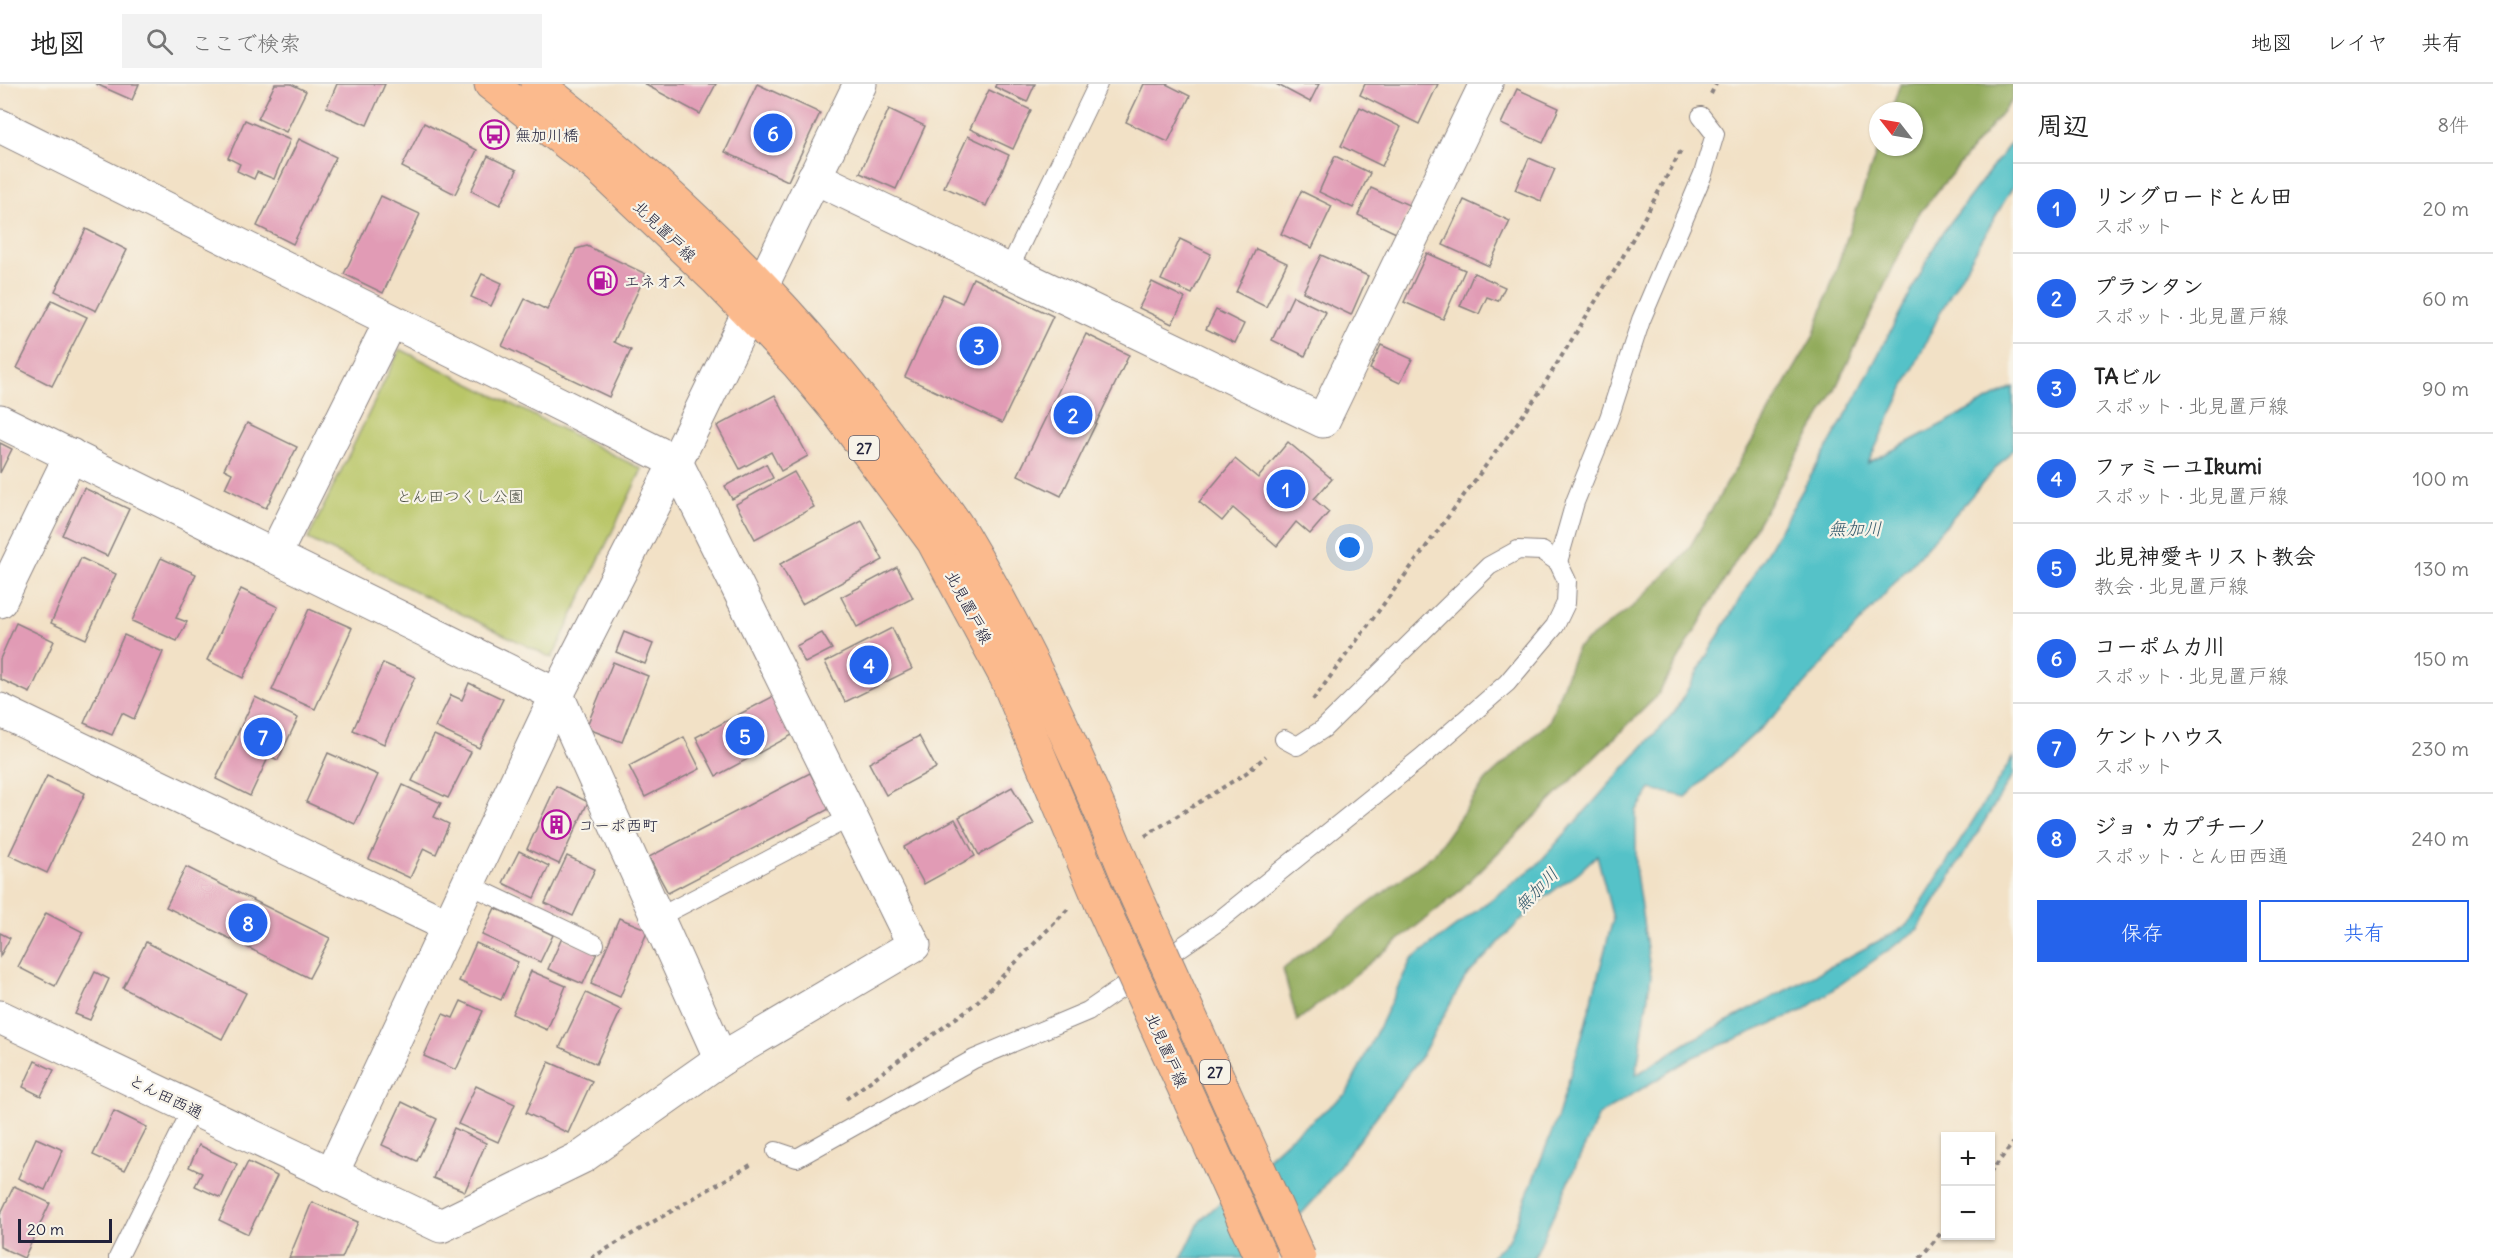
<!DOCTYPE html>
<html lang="ja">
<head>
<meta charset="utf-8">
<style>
  :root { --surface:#fff; --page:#f2f2f2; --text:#222; --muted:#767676; --line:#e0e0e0; --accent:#2563eb }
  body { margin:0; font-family:Delius,"Klee One",sans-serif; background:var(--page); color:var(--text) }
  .controls { position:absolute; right:18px; bottom:18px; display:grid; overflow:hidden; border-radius:0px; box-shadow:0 2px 4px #0004 }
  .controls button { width:54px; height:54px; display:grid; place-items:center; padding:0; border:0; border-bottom:2px solid var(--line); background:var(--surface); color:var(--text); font:30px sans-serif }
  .compass { position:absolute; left:1869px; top:18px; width:54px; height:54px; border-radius:50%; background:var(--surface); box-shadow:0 2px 4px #0004; rotate:301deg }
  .scale { position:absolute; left:18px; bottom:15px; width:94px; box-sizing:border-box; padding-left:6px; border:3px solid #22223b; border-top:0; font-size:16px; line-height:21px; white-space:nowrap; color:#22223b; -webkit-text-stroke:4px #f7f3e8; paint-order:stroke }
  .you { position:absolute; left:1350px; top:464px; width:21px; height:21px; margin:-15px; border:4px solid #fff; border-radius:50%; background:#1a73e8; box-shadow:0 0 0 9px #1a73e833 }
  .badge { display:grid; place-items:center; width:39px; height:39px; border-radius:50%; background:var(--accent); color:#fff; font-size:20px; font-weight:700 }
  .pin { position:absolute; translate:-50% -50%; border:3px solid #fff; box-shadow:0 2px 6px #0006 }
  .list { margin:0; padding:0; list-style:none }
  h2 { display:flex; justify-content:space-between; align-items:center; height:78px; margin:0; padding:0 24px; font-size:26px }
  h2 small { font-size:20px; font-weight:400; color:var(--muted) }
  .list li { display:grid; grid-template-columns:39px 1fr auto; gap:18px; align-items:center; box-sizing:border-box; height:90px; padding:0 24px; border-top:2px solid var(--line) }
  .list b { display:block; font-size:22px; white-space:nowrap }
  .list p { margin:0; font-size:20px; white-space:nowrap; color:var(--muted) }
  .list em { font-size:20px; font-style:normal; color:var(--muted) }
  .actions { display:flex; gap:12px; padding:18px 24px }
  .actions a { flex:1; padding:14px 0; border:2px solid var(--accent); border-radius:0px; text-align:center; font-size:21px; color:var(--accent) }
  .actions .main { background:var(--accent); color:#fff }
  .icon { flex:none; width:33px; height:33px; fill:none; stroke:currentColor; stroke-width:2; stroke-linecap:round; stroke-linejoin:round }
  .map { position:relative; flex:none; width:2013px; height:1174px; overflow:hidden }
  header { display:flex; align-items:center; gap:36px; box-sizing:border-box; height:84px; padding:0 30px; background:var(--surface); border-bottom:2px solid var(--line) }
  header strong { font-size:28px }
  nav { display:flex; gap:33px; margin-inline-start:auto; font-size:21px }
  .search { width:420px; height:54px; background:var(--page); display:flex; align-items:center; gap:15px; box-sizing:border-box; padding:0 21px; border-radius:0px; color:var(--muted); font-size:22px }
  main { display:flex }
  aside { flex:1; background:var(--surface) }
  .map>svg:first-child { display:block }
</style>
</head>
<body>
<header>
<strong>地図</strong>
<div class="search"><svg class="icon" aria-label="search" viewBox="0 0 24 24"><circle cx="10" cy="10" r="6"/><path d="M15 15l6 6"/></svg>ここで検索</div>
<nav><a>地図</a><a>レイヤ</a><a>共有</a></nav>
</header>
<main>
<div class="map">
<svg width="2013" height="1174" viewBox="0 0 2013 1174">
  <rect width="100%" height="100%" fill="#f7f3e8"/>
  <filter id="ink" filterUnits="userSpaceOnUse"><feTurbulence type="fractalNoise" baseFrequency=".0167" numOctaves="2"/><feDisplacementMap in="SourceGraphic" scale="12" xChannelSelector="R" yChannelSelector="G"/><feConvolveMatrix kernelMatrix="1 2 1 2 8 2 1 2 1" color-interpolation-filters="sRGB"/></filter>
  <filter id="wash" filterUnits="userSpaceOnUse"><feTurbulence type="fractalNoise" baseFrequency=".008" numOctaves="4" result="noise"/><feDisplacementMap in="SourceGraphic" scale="24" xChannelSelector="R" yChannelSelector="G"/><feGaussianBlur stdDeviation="1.35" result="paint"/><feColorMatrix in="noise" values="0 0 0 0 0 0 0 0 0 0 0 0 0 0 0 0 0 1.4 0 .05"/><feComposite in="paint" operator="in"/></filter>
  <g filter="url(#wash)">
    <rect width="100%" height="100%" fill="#f2e1c6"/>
    <!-- green -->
    <path fill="#b9c668" stroke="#6e7452" stroke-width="1.5" d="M400,265l242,120 -90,189 -244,-119z"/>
    <!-- forest -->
    <path fill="#92ab5c" stroke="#5a664c" stroke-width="1.5" d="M1900,0h113v15l-95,116 -88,185 -173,296 -204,201 -156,124 -14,-52 151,-115 52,-74 63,-58 28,-74 55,-41 53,-52 128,-218 65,-190h36v-36h-23z"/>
    <!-- water -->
    <path fill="#54c2c8" stroke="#3b7282" stroke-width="1.5" d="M2013,56v46l-72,125 -73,152 145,-76v62l-222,251 -105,97 -35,-8 -15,22v62l15,103 -15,99 52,-33 219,-116 106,-169v18l-95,154 -114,81 -111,47 -94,58 -65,143h-43l19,-20 47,-119 29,-97 27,-103 -16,-64 -18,17 -42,31 -72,75 -43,77 -108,145 -53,58h-79l18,-37 90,-83 57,-45 64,-133 126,-95 138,-154 179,-310 86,-165z"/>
    <g id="blocks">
      <!-- building -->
      <g fill="#e19bb5">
        <path d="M96,0h43l-7,16z"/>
        <path d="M275,0h16l15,7 -20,41 -28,-13z"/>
        <path d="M337,0h48l-18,41 -40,-18z"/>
        <path d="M644,0h72l-16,30z"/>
        <path d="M757,0l63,29 -32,68 -63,-29z"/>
        <path d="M996,0h39l-8,18 -32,-15z"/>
        <path d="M1144,0h22l24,12 -22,46 -42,-20z"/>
        <path d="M1276,0h43l-9,18z"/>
        <path d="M1365,0h73l-19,40 -59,-29z"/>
        <path d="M1517,5l42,19 -16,35 -42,-19z"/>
        <path d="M989,6l42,20 -18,39 -43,-20z"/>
        <path d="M1360,23l41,20 -19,39 -41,-20z"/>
        <path d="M889,25l36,17 -29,63 -36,-16z"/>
        <path d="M245,36l45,20 -16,39 -17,-7 -3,7 -17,-8 3,-7 -12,-6z"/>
        <path d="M424,39l53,27 -22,44 -53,-27z"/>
        <path d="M968,52l41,19 -23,51 -42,-19z"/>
        <path d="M299,55l37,18 -43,87 -36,-18z"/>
        <path d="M488,72l29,14 -17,35 -29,-14z"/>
        <path d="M1335,72l35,17 -17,35 -34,-16z"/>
        <path d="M1529,74l26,11 -14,32 -26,-11z"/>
        <path d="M1371,104l40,18 -13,28 -40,-19z"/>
        <path d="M1301,107l31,15 -20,42 -31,-14z"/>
        <path d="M381,112l39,18 -37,79 -39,-19z"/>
        <path d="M1464,116l46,21 -21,45 -46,-21z"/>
        <path d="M86,145l41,21 -31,61 -41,-20z"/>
        <path d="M1180,155l31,15 -19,40 -31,-14z"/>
        <path d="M587,162l59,28 -32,68 17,8 -22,47 -107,-51 23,-47 22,11 29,-61z"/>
        <path d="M1256,165l31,14 -21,44 -30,-15z"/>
        <path d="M1427,169l38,17 -22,49 -39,-17z"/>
        <path d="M1321,171l47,21 -17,39 -48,-23z"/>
        <path d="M1474,189l31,14 -7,14 -11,-4 -8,17 -19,-8z"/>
        <path d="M482,190l20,9 -11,23 -20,-9z"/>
        <path d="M973,194l80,38 -51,107 -97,-46 38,-83 19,9z"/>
        <path d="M1152,198l33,16 -13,26 -33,-16z"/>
        <path d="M1293,212l33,16 -21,44 -33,-16z"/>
        <path d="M52,216l35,17 -35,69 -35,-18z"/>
        <path d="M1216,226l28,14 -9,19 -29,-14z"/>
        <path d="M1086,250l43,21 -68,141 -43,-21z"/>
        <path d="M1381,261l31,14 -12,24 -30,-14z"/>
        <path d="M775,311l33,61 -27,15 -10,-19 -31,17 -23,-43z"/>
        <path d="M247,339l50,24 -31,61 -41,-20 7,-15 -8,-4z"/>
        <path d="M1288,358l44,37 -18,20 15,13 -19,22 -14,-12 -19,24 -44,-38 -11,13 -23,-19 36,-43 23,19z"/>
        <path d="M0,359l12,6 -12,24z"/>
        <path d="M766,380l7,14 -41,21 -7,-13z"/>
        <path d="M794,388l20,35 -59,32 -19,-35z"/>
        <path d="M84,404l45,21 -22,47 -45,-21z"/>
        <path d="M862,437l21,39 -81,44 -22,-40z"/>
        <path d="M81,474l35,16 -30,65 -35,-16z"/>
        <path d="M161,474l35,16 -20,44 11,4 -10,19 -45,-20z"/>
        <path d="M897,483l16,31 -56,29 -16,-30z"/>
        <path d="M241,505l37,18 -35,71 -36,-18z"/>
        <path d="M309,525l43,19 -37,81 -43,-19z"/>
        <path d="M16,539l38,18 -24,52 -30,-14v-20z"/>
        <path d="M892,544l20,41 -67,33 -20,-40z"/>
        <path d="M624,548l29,12 -8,20 -29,-12z"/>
        <path d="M822,549l10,16 -27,14 -9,-17z"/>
        <path d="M124,551l39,17 -29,67 -12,-6 -10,22 -28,-12z"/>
        <path d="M613,578l35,14 -26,66 -36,-14z"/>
        <path d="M383,579l32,14 -31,67 -31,-14z"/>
        <path d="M469,599l34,16 -24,49 -44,-21 16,-32 11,5z"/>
        <path d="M774,612l20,38 -78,42 -20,-39z"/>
        <path d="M255,613l43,21 -20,42 -9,-4 -19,40 -34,-17z"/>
        <path d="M434,651l37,17 -23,46 -36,-17z"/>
        <path d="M919,652l17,32 -50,27 -17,-32z"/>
        <path d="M684,653l16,32 -55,28 -16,-31z"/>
        <path d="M328,669l50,22 -23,49 -49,-22z"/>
        <path d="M810,689l19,36 -161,84 -19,-36z"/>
        <path d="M47,692l38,17 -38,80 -38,-18z"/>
        <path d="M403,701l38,18 -7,14 15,7 -13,30 -12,-6 -14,30 -41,-19z"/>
        <path d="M556,702l32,16 -29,62 -32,-15z"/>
        <path d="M1012,703l22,37 -55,31 -20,-38z"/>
        <path d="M955,735l20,37 -51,28 -20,-37z"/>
        <path d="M519,767l30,15 -15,32 -31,-15z"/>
        <path d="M567,772l28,13 -22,47 -28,-13z"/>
        <path d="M186,783l144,71 -21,40 -143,-71z"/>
        <path d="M495,824l58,27 -13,27 -58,-27z"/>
        <path d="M46,829l37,19 -28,54 -37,-19z"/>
        <path d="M619,834l29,12 -28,67 -29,-13z"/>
        <path d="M0,849l10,5 -10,18z"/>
        <path d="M562,854l35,15 -14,31 -35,-15z"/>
        <path d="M146,858l100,51 -24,46 -99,-51z"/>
        <path d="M476,859l42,19 -17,38 -42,-19z"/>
        <path d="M531,887l35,15 -19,44 -35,-16z"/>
        <path d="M95,888l14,7 -19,41 -15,-6z"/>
        <path d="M586,909l35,17 -25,54 -36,-17z"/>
        <path d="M461,917l22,10 -27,59 -32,-14 19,-42 10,4z"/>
        <path d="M35,977l19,9 -13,26 -18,-9z"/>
        <path d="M549,978l43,19 -24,52 -42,-20z"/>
        <path d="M476,1002l39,18 -17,38 -40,-18z"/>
        <path d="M402,1018l35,17 -20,42 -35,-16z"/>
        <path d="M114,1027l33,16 -22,43 -32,-15z"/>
        <path d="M454,1044l32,15 -21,48 -32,-13z"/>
        <path d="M36,1054l27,12 -18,40 -27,-12z"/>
        <path d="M199,1061l38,19 -16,34 -26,-12 7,-13 -13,-6z"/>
        <path d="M248,1078l29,14 -29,58 -29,-14z"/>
        <path d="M14,1102l36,17 -26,55 -24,-11v-32z"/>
        <path d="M312,1118l46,20 -16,36h-53z"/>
      </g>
    </g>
  </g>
  <g filter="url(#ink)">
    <use href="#blocks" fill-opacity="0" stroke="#8a8280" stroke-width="1.5"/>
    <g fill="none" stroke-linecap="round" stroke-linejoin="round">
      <defs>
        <g id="lane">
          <path d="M1009,185l89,-185"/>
          <path d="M1558,478l17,-60 34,-84 32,-98 62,-146 12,-40 -14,-18"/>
          <path d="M468,800l127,60"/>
          <path d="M657,834l194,-101"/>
          <path d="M776,1067l21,7 177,-99 114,-48 128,-88 206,-166 85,-74 48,-57 11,-23 1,-22 -9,-19 -16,-11 -24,-1 -29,16 -166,163 -26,17 -13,-7"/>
          <path d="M118,1174l74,-149"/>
        </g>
        <g id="street">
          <path d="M0,42l676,336 238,483 -193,114 -139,98 -141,69 -441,-209"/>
          <path d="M814,93l509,244 163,-337"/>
          <path d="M0,337l557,274 164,364"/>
          <path d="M275,470l116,-233"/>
          <path d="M0,517l71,-146"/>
          <path d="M0,626l449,216"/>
          <path d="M331,1091l226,-480 119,-233 184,-378"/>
        </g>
        <g id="primary">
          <path d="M491,0l108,84 118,112 80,83 41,49 95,129 73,136 98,233"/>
          <path d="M537,0c137,106 261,228 364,368 20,27 44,53 61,82 66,111 121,232 170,353"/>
        </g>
      </defs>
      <!-- lane casing -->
      <use href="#lane" stroke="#8a8280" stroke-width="20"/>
      <!-- street casing -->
      <use href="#street" stroke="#8a8280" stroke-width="35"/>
      <!-- primary casing -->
      <use href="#primary" stroke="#8a8280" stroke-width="35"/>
      <!-- path -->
      <g stroke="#8a8280" stroke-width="4" stroke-dasharray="4.5 4.5" stroke-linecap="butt">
        <path d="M1711,10l5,-10"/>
        <path d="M1313,616l224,-304 84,-136 61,-111"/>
        <path d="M1145,752l101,-63 20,-17"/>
        <path d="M846,1015l129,-95 93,-95"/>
        <path d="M1990,1089l23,-30"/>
        <path d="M591,1174l163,-95"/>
        <path d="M1920,1174l26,-31"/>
      </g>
      <!-- lane -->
      <use href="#lane" stroke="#fff" stroke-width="18"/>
      <!-- street -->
      <use href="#street" stroke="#fff" stroke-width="33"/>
      <!-- primary -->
      <use href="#primary" stroke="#fbba8d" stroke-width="33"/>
      <defs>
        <g id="primary-bridge">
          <path d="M1132,803l167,371"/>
          <path d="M1104,826l157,348"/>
        </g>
      </defs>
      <!-- primary-bridge casing -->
      <use href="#primary-bridge" stroke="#8a8280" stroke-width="35" stroke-linecap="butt"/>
      <!-- primary-bridge -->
      <use href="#primary-bridge" stroke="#fbba8d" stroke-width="33"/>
    </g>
  </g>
  <!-- icons -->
  <defs>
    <symbol id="bus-ring" viewBox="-11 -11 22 22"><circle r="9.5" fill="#f7f3e8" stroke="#b5179e" stroke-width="1.5"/><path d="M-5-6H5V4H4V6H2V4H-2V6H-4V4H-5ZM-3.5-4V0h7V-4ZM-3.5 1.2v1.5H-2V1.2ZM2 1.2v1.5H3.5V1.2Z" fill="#b5179e"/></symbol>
    <symbol id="fuel-ring" viewBox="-11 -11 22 22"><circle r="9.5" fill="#f7f3e8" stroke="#b5179e" stroke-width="1.5"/><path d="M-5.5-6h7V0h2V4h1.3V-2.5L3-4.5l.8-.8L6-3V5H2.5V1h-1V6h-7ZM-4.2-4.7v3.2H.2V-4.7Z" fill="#b5179e"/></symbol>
    <symbol id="building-ring" viewBox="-11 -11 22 22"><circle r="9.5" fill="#f7f3e8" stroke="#b5179e" stroke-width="1.5"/><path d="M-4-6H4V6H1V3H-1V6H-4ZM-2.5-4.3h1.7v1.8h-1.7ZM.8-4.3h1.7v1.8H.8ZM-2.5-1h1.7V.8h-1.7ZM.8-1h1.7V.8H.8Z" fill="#b5179e"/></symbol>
  </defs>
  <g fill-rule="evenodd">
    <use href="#bus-ring" x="478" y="34" width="33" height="33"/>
    <use href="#fuel-ring" x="586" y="180" width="33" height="33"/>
    <use href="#building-ring" x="540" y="724" width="33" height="33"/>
  </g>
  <g text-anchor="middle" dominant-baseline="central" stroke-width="4.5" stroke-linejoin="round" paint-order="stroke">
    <!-- shield labels -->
    <g fill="#f7f3e8" stroke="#62616f" stroke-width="1.5">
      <rect x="849" y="352" width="30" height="24" rx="4.5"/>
      <rect x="1200" y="976" width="30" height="24" rx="4.5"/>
    </g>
    <g font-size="15" font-weight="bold" fill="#22223b">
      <text x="864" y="364">27</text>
      <text x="1215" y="988">27</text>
    </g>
    <!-- poi labels -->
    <g font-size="16" fill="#22223b" stroke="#f7f3e8" text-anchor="start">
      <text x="515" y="51">無加川橋</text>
      <text x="624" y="197">エネオス</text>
      <text x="578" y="741">コーポ西町</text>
    </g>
    <!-- street labels -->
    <g font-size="16" fill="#22223b" stroke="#f7f3e8">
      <text transform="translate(665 147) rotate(44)">北見置戸線</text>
      <text transform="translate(969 523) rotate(62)">北見置戸線</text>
      <text transform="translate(1167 966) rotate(66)">北見置戸線</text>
      <text transform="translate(166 1012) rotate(26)">とん田西通</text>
    </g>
    <!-- park labels -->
    <g font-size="16" fill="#4f5348" stroke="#f7f3e8">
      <text x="460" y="412">とん田つくし公園</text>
    </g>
    <!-- water labels -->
    <g font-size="18" font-style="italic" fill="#345a6c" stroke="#f7f3e8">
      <text x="1855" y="444">無加川</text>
      <text transform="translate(1536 806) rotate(-46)">無加川</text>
    </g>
  </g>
</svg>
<div class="controls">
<button>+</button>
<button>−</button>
</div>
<svg class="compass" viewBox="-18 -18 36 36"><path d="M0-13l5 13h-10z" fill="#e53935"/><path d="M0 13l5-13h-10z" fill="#767676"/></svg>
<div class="scale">20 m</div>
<div class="you"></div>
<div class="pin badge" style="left:1286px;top:405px">1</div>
<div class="pin badge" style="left:1073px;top:331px">2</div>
<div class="pin badge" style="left:979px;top:262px">3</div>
<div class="pin badge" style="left:869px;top:581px">4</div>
<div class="pin badge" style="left:745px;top:652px">5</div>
<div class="pin badge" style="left:773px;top:49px">6</div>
<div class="pin badge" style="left:263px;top:653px">7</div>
<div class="pin badge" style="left:248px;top:839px">8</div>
</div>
<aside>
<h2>周辺<small>8件</small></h2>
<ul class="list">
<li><span class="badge">1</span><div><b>リングロードとん田</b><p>スポット</p></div><em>20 m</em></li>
<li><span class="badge">2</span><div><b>プランタン</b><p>スポット · 北見置戸線</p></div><em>60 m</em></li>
<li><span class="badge">3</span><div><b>TAビル</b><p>スポット · 北見置戸線</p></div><em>90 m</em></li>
<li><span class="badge">4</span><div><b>ファミーユIkumi</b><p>スポット · 北見置戸線</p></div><em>100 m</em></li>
<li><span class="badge">5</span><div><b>北見神愛キリスト教会</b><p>教会 · 北見置戸線</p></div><em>130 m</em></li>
<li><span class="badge">6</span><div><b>コーポムカ川</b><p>スポット · 北見置戸線</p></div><em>150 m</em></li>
<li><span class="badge">7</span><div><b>ケントハウス</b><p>スポット</p></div><em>230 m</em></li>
<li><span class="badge">8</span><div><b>ジョ・カプチーノ</b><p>スポット · とん田西通</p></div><em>240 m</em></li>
</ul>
<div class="actions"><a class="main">保存</a><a>共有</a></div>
</aside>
</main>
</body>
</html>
